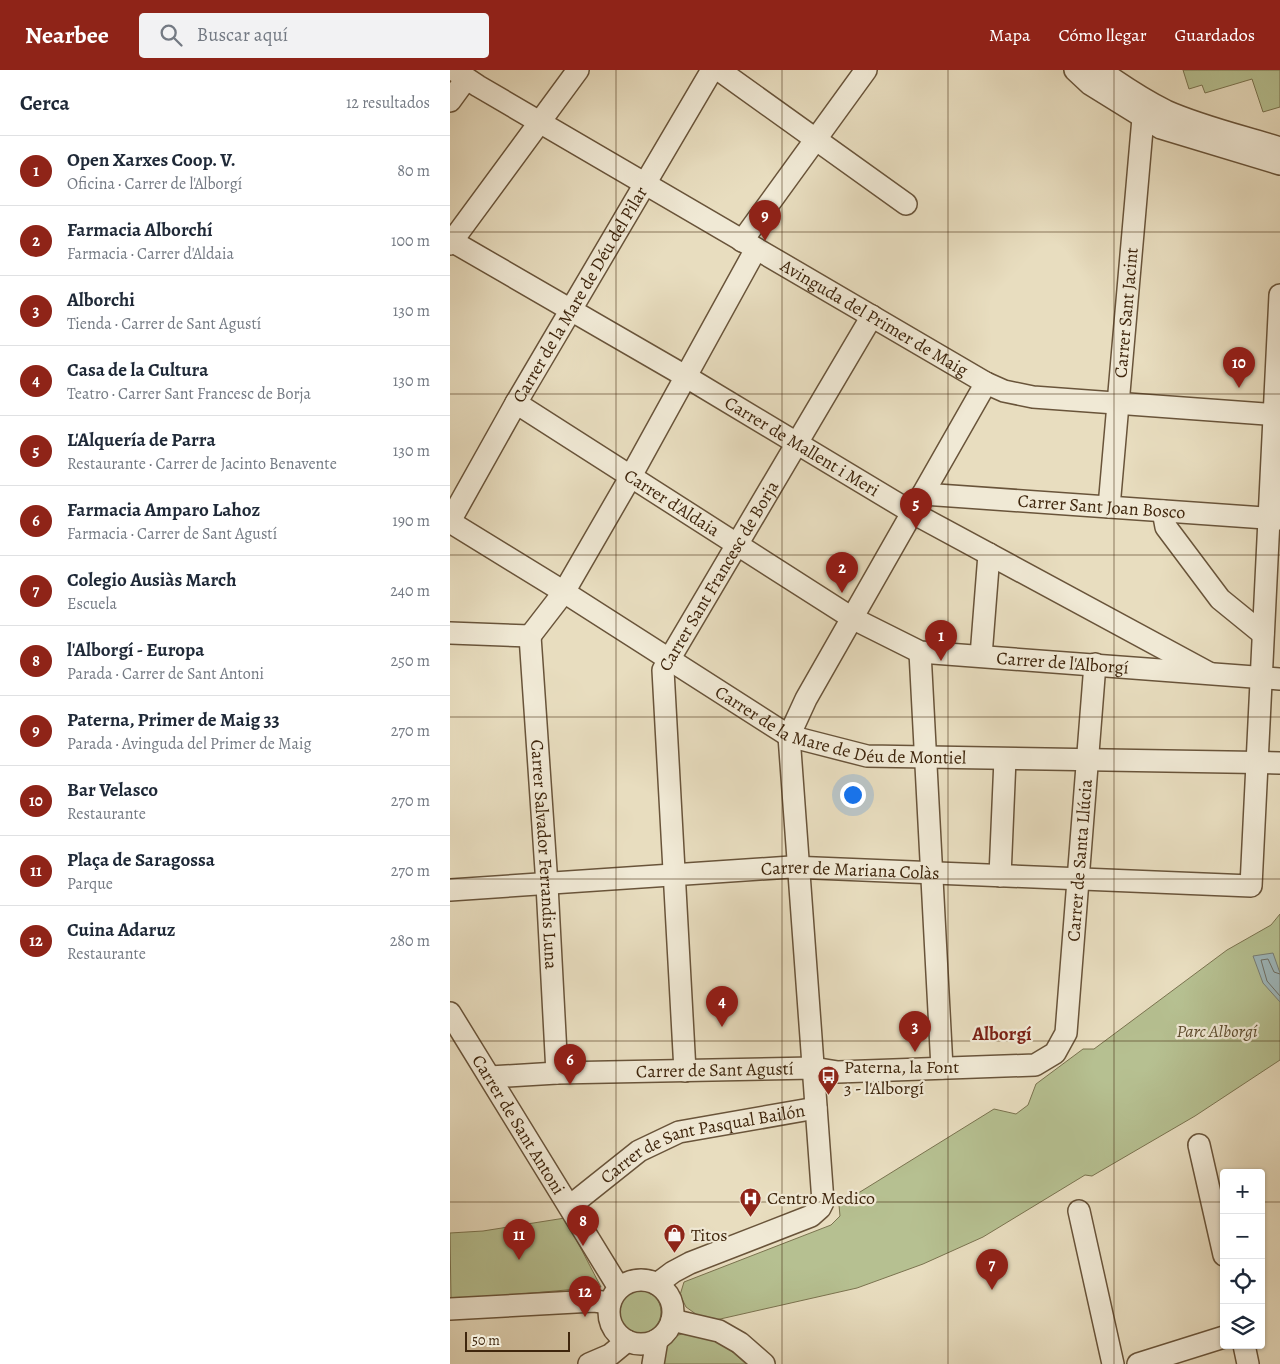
<!DOCTYPE html>
<html lang="es">
<head>
<meta charset="utf-8">
<style>
  :root { --surface:#fff; --page:#f2f2f3; --text:#1f2937; --muted:#747a83; --line:#e0e1e3; --accent:#8f2418 }
  body { margin:0; font-family:Alegreya,serif; background:var(--page); color:var(--text) }
  .controls { position:absolute; right:15px; bottom:15px; display:grid; overflow:hidden; border-radius:5px; box-shadow:0 1px 4px #0004 }
  .controls button { width:45px; height:45px; display:grid; place-items:center; padding:0; border:0; border-bottom:1px solid var(--line); background:var(--surface); color:var(--text); font:25px sans-serif }
  .scale { position:absolute; left:15px; bottom:12px; width:105px; box-sizing:border-box; padding-left:5px; border:2px solid #3f260d; border-top:0; font-size:14px; line-height:18px; white-space:nowrap; color:#3f260d; -webkit-text-stroke:4px #f0e9d5; paint-order:stroke }
  .you { position:absolute; left:402px; top:724px; width:18px; height:18px; margin:-12px; border:4px solid #fff; border-radius:50%; background:#1a73e8; box-shadow:0 0 0 8px #1a73e833 }
  .badge { display:grid; place-items:center; width:32px; height:32px; border-radius:50%; background:var(--accent); color:#fff; font-size:16px; font-weight:700 }
  .pin { position:absolute; translate:-50% -41px; filter:drop-shadow(0 1px 2px #0008) }
  .pin::after { content:''; position:absolute; top:26px; width:18px; height:15px; background:inherit; clip-path:polygon(0 0,100% 0,50% 100%) }
  .list { margin:0; padding:0; list-style:none }
  h2 { display:flex; justify-content:space-between; align-items:center; height:65px; margin:0; padding:0 20px; font-size:21px }
  h2 small { font-size:16px; font-weight:400; color:var(--muted) }
  .list li { display:grid; grid-template-columns:32px 1fr auto; gap:15px; align-items:center; box-sizing:border-box; height:70px; padding:0 20px; border-top:1px solid var(--line) }
  .list b { display:block; font-size:19px; white-space:nowrap }
  .list p { margin:0; font-size:16px; white-space:nowrap; color:var(--muted) }
  .list em { font-size:16px; font-style:normal; color:var(--muted) }
  .icon { flex:none; width:28px; height:28px; fill:none; stroke:currentColor; stroke-width:2; stroke-linecap:round; stroke-linejoin:round }
  .map { position:relative; flex:none; width:830px; height:1294px; overflow:hidden }
  header { display:flex; align-items:center; gap:30px; box-sizing:border-box; height:70px; padding:0 25px; background:var(--accent); color:#fff }
  header strong { font-size:24px }
  nav { display:flex; gap:28px; margin-inline-start:auto; font-size:18px }
  .search { width:350px; height:45px; background:var(--page); display:flex; align-items:center; gap:12px; box-sizing:border-box; padding:0 18px; border-radius:5px; color:var(--muted); font-size:19px }
  main { display:flex }
  aside { flex:1; background:var(--surface) }
  .map>svg:first-child { display:block }
</style>
</head>
<body>
<header>
<strong>Nearbee</strong>
<div class="search"><svg class="icon" aria-label="search" viewBox="0 0 24 24"><circle cx="10" cy="10" r="6"/><path d="M15 15l6 6"/></svg>Buscar aquí</div>
<nav><a>Mapa</a><a>Cómo llegar</a><a>Guardados</a></nav>
</header>
<main>
<aside>
<h2>Cerca<small>12 resultados</small></h2>
<ul class="list">
<li><span class="badge">1</span><div><b>Open Xarxes Coop. V.</b><p>Oficina · Carrer de l'Alborgí</p></div><em>80 m</em></li>
<li><span class="badge">2</span><div><b>Farmacia Alborchí</b><p>Farmacia · Carrer d'Aldaia</p></div><em>100 m</em></li>
<li><span class="badge">3</span><div><b>Alborchi</b><p>Tienda · Carrer de Sant Agustí</p></div><em>130 m</em></li>
<li><span class="badge">4</span><div><b>Casa de la Cultura</b><p>Teatro · Carrer Sant Francesc de Borja</p></div><em>130 m</em></li>
<li><span class="badge">5</span><div><b>L'Alquería de Parra</b><p>Restaurante · Carrer de Jacinto Benavente</p></div><em>130 m</em></li>
<li><span class="badge">6</span><div><b>Farmacia Amparo Lahoz</b><p>Farmacia · Carrer de Sant Agustí</p></div><em>190 m</em></li>
<li><span class="badge">7</span><div><b>Colegio Ausiàs March</b><p>Escuela</p></div><em>240 m</em></li>
<li><span class="badge">8</span><div><b>l'Alborgí - Europa</b><p>Parada · Carrer de Sant Antoni</p></div><em>250 m</em></li>
<li><span class="badge">9</span><div><b>Paterna, Primer de Maig 33</b><p>Parada · Avinguda del Primer de Maig</p></div><em>270 m</em></li>
<li><span class="badge">10</span><div><b>Bar Velasco</b><p>Restaurante</p></div><em>270 m</em></li>
<li><span class="badge">11</span><div><b>Plaça de Saragossa</b><p>Parque</p></div><em>270 m</em></li>
<li><span class="badge">12</span><div><b>Cuina Adaruz</b><p>Restaurante</p></div><em>280 m</em></li>
</ul>
</aside>
<div class="map">
<svg width="830" height="1294" viewBox="0 0 830 1294">
  <rect width="100%" height="100%" fill="#e8ddbf"/>
  <filter id="stains"><feTurbulence type="fractalNoise" baseFrequency=".004" numOctaves="4"/><feColorMatrix values="0 0 0 0 .2 0 0 0 0 .09 0 0 0 0 .02 0 0 0 .5 -.17"/></filter>
  <radialGradient id="worn" r=".72"><stop offset=".6" stop-color="#630" stop-opacity="0"/><stop offset="1" stop-color="#630" stop-opacity=".3"/></radialGradient>
  <!-- green -->
  <g fill="#b6c091" stroke="#7a734f">
    <path d="M733,0h97v37l-17,5 -11,-33 -47,14 -3,-8 -13,4z"/>
    <path d="M830,844v146l-85,56 -103,60 -7,-1 -102,62 -60,27 -66,24 -150,34 -21,-15 -6,-12 4,-13 147,-57 9,-9 -1,-11 155,-96 22,5 12,-9 8,-21 47,-35h11l133,-99 44,-25z"/>
    <path d="M115,1148l36,69 -150,13 -1,-67 33,-2z"/>
    <circle cx="189" cy="1242" r="22"/>
    <path d="M239,1263l41,10v7l16,14h-90c7,-19 11,-29 33,-31z"/>
  </g>
  <!-- water -->
  <path fill="#9db8bd" stroke="#777e77" d="M823,883l7,20v29l-17,-19 -10,-27z"/>
  <g fill="none" stroke-linecap="round" stroke-linejoin="round">
    <!-- shore -->
    <path stroke="#6e6f65" stroke-width="1" d="M830,904l-6,-2 -6,-13 -7,1 6,21 13,15"/>
    <defs>
      <g id="minor">
        <path id="s1" d="M4,0l24,16 508,297 18,8 29,6 247,18"/>
        <path d="M269,0l187,134"/>
        <path d="M625,0l15,14 71,44 119,36"/>
        <path d="M650,0c21,15 42,29 66,41 36,16 76,25 114,37"/>
        <path d="M0,31l16,-22"/>
        <path id="s2" d="M0,170l235,136 228,137 296,160"/>
        <path d="M292,171l124,-171"/>
        <path d="M0,174l128,-174"/>
        <path id="s3" d="M66,333l336,215 68,34 360,27"/>
        <path id="s4" d="M473,424l357,25"/>
        <path id="s5" d="M659,437l34,-389"/>
        <path d="M713,441l3,16 54,72 43,35"/>
        <path id="s6" d="M0,451l66,-118 196,-333"/>
        <path id="s7" d="M0,452l114,70 225,144 78,20 413,7"/>
        <path d="M0,563l80,3"/>
        <path d="M80,566l34,-44 67,-116 125,-227"/>
        <path id="s8" d="M80,566l17,249 10,188"/>
        <path d="M470,582l22,416"/>
        <path d="M531,586l8,-102"/>
        <path d="M550,806l5,-117"/>
        <path id="s9" d="M0,820l341,-23 460,19 29,-591"/>
        <path id="s10" d="M0,943l169,275"/>
        <path id="s11" d="M235,1001l-22,-401 209,-354"/>
        <path id="s12" d="M40,1007l67,-4 256,-5 25,4 197,-7 20,-12 11,-20 29,-369"/>
        <path d="M749,1075l25,110"/>
        <path id="s13" d="M120,1136l69,-55 40,-19 137,-24"/>
        <path d="M629,1141l34,153"/>
        <circle cx="191" cy="1242" r="32"/>
        <path d="M207,1214l16,-12 17,-9 121,-47 9,-8 3,-6 -34,-466 17,-37 180,-316"/>
        <path d="M0,1239l144,-8 16,2"/>
        <path d="M222,1250l47,11 21,12 24,21"/>
        <path d="M794,1275l4,19"/>
        <path d="M139,1294l21,-9 17,-14"/>
        <path d="M203,1294l4,-24"/>
        <path d="M688,1294l86,-27"/>
      </g>
    </defs>
    <!-- minor casing -->
    <use href="#minor" stroke="#69543a" stroke-width="24"/>
    <!-- minor -->
    <use href="#minor" stroke="#f0e9d5" stroke-width="21"/>
  </g>
  <!-- grid -->
  <path fill="none" stroke="#3f260d" stroke-width="1" stroke-opacity="0.55" d="M166,0v1294M332,0v1294M498,0v1294M664,0v1294M0,162h830M0,324h830M0,485h830M0,647h830M0,809h830M0,971h830M0,1132h774M811,1132h19"/>
  <!-- icons -->
  <defs>
    <symbol id="bus-pin" viewBox="-11 -11 22 30"><path d="M0 17L-7.5 6A9.5 9.5 0 1 1 7.5 6Z" fill="#8f2418" stroke="#f0e9d5"/><path d="M-5-6H5V4H4V6H2V4H-2V6H-4V4H-5ZM-3.5-4V0h7V-4ZM-3.5 1.2v1.5H-2V1.2ZM2 1.2v1.5H3.5V1.2Z" fill="#fff"/></symbol>
    <symbol id="hospital-pin" viewBox="-11 -11 22 30"><path d="M0 17L-7.5 6A9.5 9.5 0 1 1 7.5 6Z" fill="#8f2418" stroke="#f0e9d5"/><path d="M-5-5h3v3.5h4V-5h3V5h-3V1.5h-4V5h-3Z" fill="#fff"/></symbol>
    <symbol id="shop-pin" viewBox="-11 -11 22 30"><path d="M0 17L-7.5 6A9.5 9.5 0 1 1 7.5 6Z" fill="#8f2418" stroke="#f0e9d5"/><path d="M-5-2.5h2.3a2.7 3.5 0 0 1 5.4 0H5L5.5 6h-11ZM-1.5-2.5h3a1.5 2.3 0 0 0-3 0Z" fill="#fff"/></symbol>
  </defs>
  <g fill-rule="evenodd">
    <use href="#bus-pin" x="366" y="994" width="25" height="34"/>
    <use href="#hospital-pin" x="288" y="1116" width="25" height="34"/>
    <use href="#shop-pin" x="212" y="1152" width="25" height="34"/>
  </g>
  <g text-anchor="middle" dominant-baseline="central" stroke-width="4.5" stroke-linejoin="round" paint-order="stroke">
    <!-- street labels -->
    <g font-size="18" fill="#3f260d" stroke="#f0e9d5">
      <text stroke="none"><textPath href="#s6" startOffset="261">Carrer de la Mare de Déu del Pilar</textPath></text>
      <text stroke="none"><textPath href="#s5" startOffset="195">Carrer Sant Jacint</textPath></text>
      <text stroke="none"><textPath href="#s1" startOffset="488">Avinguda del Primer de Maig</textPath></text>
      <text stroke="none"><textPath href="#s2" startOffset="408">Carrer de Mallent i Meri</textPath></text>
      <text stroke="none"><textPath href="#s3" startOffset="185">Carrer d'Aldaia</textPath></text>
      <text stroke="none"><textPath href="#s4" startOffset="179">Carrer Sant Joan Bosco</textPath></text>
      <text stroke="none"><textPath href="#s11" startOffset="511">Carrer Sant Francesc de Borja</textPath></text>
      <text stroke="none"><textPath href="#s3" startOffset="618">Carrer de l'Alborgí</textPath></text>
      <text stroke="none"><textPath href="#s7" startOffset="448">Carrer de la Mare de Déu de Montiel</textPath></text>
      <text stroke="none"><textPath href="#s8" startOffset="219">Carrer Salvador Ferrandis Luna</textPath></text>
      <text stroke="none"><textPath href="#s12" startOffset="765">Carrer de Santa Llúcia</textPath></text>
      <text stroke="none"><textPath href="#s9" startOffset="401">Carrer de Mariana Colàs</textPath></text>
      <text stroke="none"><textPath href="#s12" startOffset="225">Carrer de Sant Agustí</textPath></text>
      <text stroke="none"><textPath href="#s10" startOffset="131">Carrer de Sant Antoni</textPath></text>
      <text stroke="none"><textPath href="#s13" startOffset="151">Carrer de Sant Pasqual Bailón</textPath></text>
    </g>
    <!-- park labels -->
    <g font-size="18" font-style="italic" fill="#5d4c2e" stroke="#f0e9d5">
      <text x="767" y="961">Parc Alborgí</text>
    </g>
    <!-- poi labels -->
    <g font-size="18" fill="#3f260d" stroke="#f0e9d5" text-anchor="start">
      <text x="394" y="997">Paterna, la Font<tspan x="394" dy="21">3 - l'Alborgí</tspan></text>
      <text x="317" y="1128">Centro Medico</text>
      <text x="241" y="1165">Titos</text>
    </g>
    <!-- neighbourhood labels -->
    <g font-size="19" font-weight="bold" fill="#7a1f14" stroke="#f0e9d5">
      <text x="552" y="964">Alborgí</text>
    </g>
  </g>
  <rect width="100%" height="100%" filter="url(#stains)"/>
  <rect width="100%" height="100%" fill="url(#worn)"/>
</svg>
<div class="controls">
<button>+</button>
<button>−</button>
<button><svg class="icon" aria-label="locate" viewBox="0 0 24 24"><circle cx="12" cy="12" r="6"/><path d="M12 2v4M12 18v4M2 12h4M18 12h4"/></svg></button>
<button><svg class="icon" aria-label="layers" viewBox="0 0 24 24"><path d="M12 4l9 5-9 5-9-5zM3 14l9 5 9-5"/></svg></button>
</div>
<div class="scale">50 m</div>
<div class="you"></div>
<div class="pin badge" style="left:491px;top:591px">1</div>
<div class="pin badge" style="left:392px;top:523px">2</div>
<div class="pin badge" style="left:465px;top:982px">3</div>
<div class="pin badge" style="left:272px;top:957px">4</div>
<div class="pin badge" style="left:466px;top:459px">5</div>
<div class="pin badge" style="left:120px;top:1015px">6</div>
<div class="pin badge" style="left:542px;top:1220px">7</div>
<div class="pin badge" style="left:133px;top:1176px">8</div>
<div class="pin badge" style="left:315px;top:171px">9</div>
<div class="pin badge" style="left:789px;top:318px">10</div>
<div class="pin badge" style="left:69px;top:1190px">11</div>
<div class="pin badge" style="left:135px;top:1247px">12</div>
</div>
</main>
</body>
</html>
